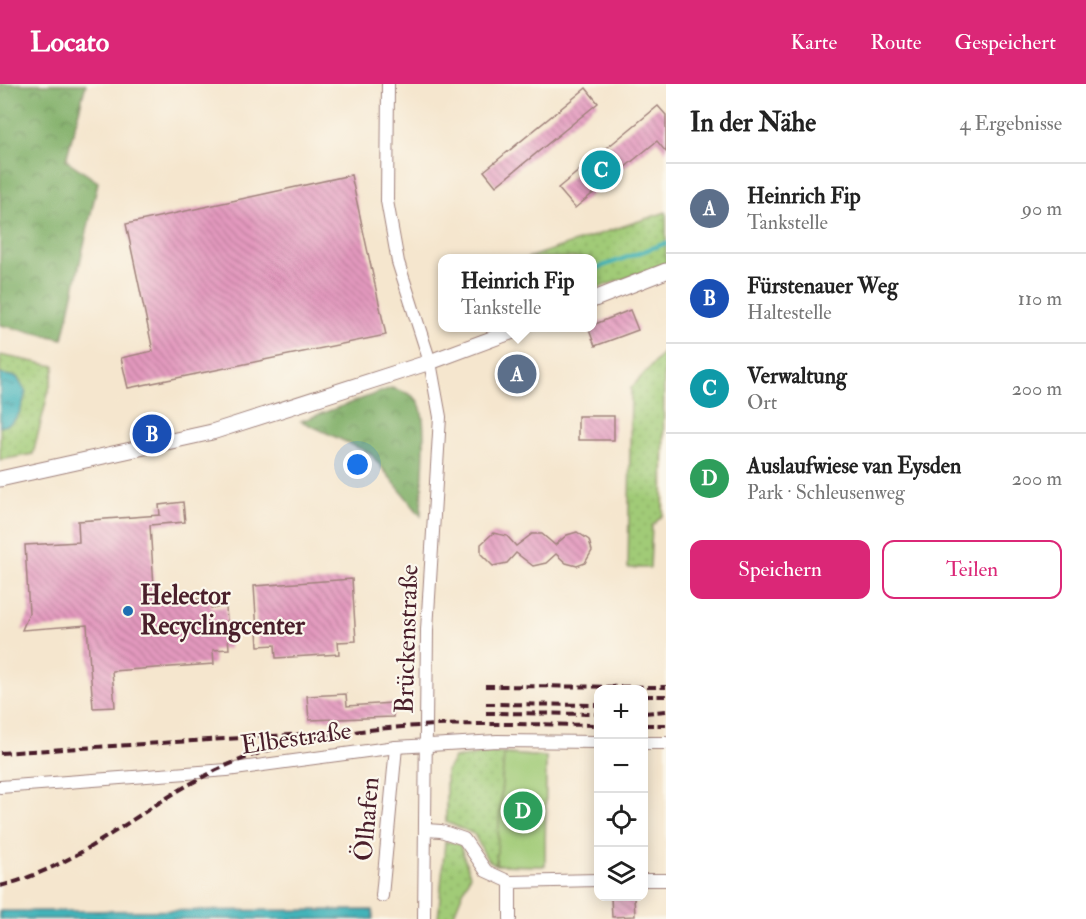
<!DOCTYPE html>
<html lang="de">
<head>
<meta charset="utf-8">
<style>
  :root { --surface:#fff; --page:#f2f2f2; --text:#222; --muted:#767676; --line:#e0e0e0; --accent:#db2777 }
  body { margin:0; font-family:"IM FELL Double Pica",serif; background:var(--page); color:var(--text) }
  .controls { position:absolute; right:18px; bottom:18px; display:grid; overflow:hidden; border-radius:12px; box-shadow:0 3px 15px #0003 }
  .controls button { width:54px; height:54px; display:grid; place-items:center; padding:0; border:0; border-bottom:2px solid var(--line); background:var(--surface); color:var(--text); font:30px sans-serif }
  .you { position:absolute; left:358px; top:381px; width:21px; height:21px; margin:-15px; border:4px solid #fff; border-radius:50%; background:#1a73e8; box-shadow:0 0 0 9px #1a73e833 }
  .badge { display:grid; place-items:center; width:39px; height:39px; border-radius:50%; background:var(--accent); color:#fff; font-size:20px; font-weight:700 }
  .pin { position:absolute; translate:-50% -50%; border:3px solid #fff; box-shadow:0 2px 6px #0006 }
  .popup { position:absolute; left:438px; top:170px; width:159px; height:78px; box-sizing:border-box; display:grid; place-content:center; border-radius:12px; background:var(--surface); filter:drop-shadow(0 2px 4px #0005); font-size:20px; white-space:nowrap; color:var(--muted) }
  .popup b { font-size:22px; color:var(--text) }
  .popup::after { content:''; position:absolute; left:50%; top:100%; margin-left:-12px; border:12px solid transparent; border-top-color:var(--surface) }
  .list { margin:0; padding:0; list-style:none }
  h2 { display:flex; justify-content:space-between; align-items:center; height:78px; margin:0; padding:0 24px; font-size:26px }
  h2 small { font-size:20px; font-weight:400; color:var(--muted) }
  .list li { display:grid; grid-template-columns:39px 1fr auto; gap:18px; align-items:center; box-sizing:border-box; height:90px; padding:0 24px; border-top:2px solid var(--line) }
  .list b { display:block; font-size:22px; white-space:nowrap }
  .list p { margin:0; font-size:20px; white-space:nowrap; color:var(--muted) }
  .list em { font-size:20px; font-style:normal; color:var(--muted) }
  .actions { display:flex; gap:12px; padding:18px 24px }
  .actions a { flex:1; padding:14px 0; border:2px solid var(--accent); border-radius:12px; text-align:center; font-size:21px; color:var(--accent) }
  .actions .main { background:var(--accent); color:#fff }
  .icon { flex:none; width:33px; height:33px; fill:none; stroke:currentColor; stroke-width:2; stroke-linecap:round; stroke-linejoin:round }
  .map { position:relative; flex:none; width:666px; height:835px; overflow:hidden }
  header { display:flex; align-items:center; gap:36px; box-sizing:border-box; height:84px; padding:0 30px; background:var(--accent); color:#fff }
  header strong { font-size:28px }
  nav { display:flex; gap:33px; margin-inline-start:auto; font-size:21px }
  main { display:flex }
  aside { flex:1; background:var(--surface) }
  .map>svg:first-child { display:block }
</style>
</head>
<body>
<header>
<strong>Locato</strong>
<nav><a>Karte</a><a>Route</a><a>Gespeichert</a></nav>
</header>
<main>
<div class="map">
<svg width="666" height="835" viewBox="0 0 666 835">
  <defs>
    <pattern id="grass-dots" width="8" height="8" patternUnits="userSpaceOnUse" patternTransform="scale(1.5)"><rect width="8" height="8" fill="#a1cb77"/><path d="M2 2h.1M6 6h.1" fill="none" stroke="#8cae67" stroke-width="1.8" stroke-linecap="round"/></pattern>
    <pattern id="forest-crowns" width="20" height="18" patternUnits="userSpaceOnUse" patternTransform="scale(1.5)"><rect width="20" height="18" fill="#80af68"/><path d="M2 6a3 3 0 1 1 6 0M12 15a3 3 0 1 1 6 0" fill="none" stroke="#6b8e56"/></pattern>
    <pattern id="water-ripples" width="26" height="14" patternUnits="userSpaceOnUse" patternTransform="scale(1.5)"><rect width="26" height="14" fill="#43b3b9"/><path d="M2 4q2-2 4 0t4 0M15 11q2-2 4 0t4 0" fill="none" stroke="#3a9197"/></pattern>
    <pattern id="building-back-hatch" width="6" height="6" patternUnits="userSpaceOnUse" patternTransform="scale(1.5)"><rect width="6" height="6" fill="#e399be"/><path d="M-1 5l2 2M0 0l6 6M5-1l2 2" fill="none" stroke="#ba7c9b"/></pattern>
  </defs>
  <rect width="100%" height="100%" fill="#fbf7ec"/>
  <filter id="ink" filterUnits="userSpaceOnUse"><feTurbulence type="fractalNoise" baseFrequency=".0167" numOctaves="2"/><feDisplacementMap in="SourceGraphic" scale="12" xChannelSelector="R" yChannelSelector="G"/><feConvolveMatrix kernelMatrix="1 2 1 2 8 2 1 2 1" color-interpolation-filters="sRGB"/></filter>
  <filter id="wash" filterUnits="userSpaceOnUse"><feTurbulence type="fractalNoise" baseFrequency=".008" numOctaves="4" result="noise"/><feDisplacementMap in="SourceGraphic" scale="24" xChannelSelector="R" yChannelSelector="G"/><feGaussianBlur stdDeviation="1.35" result="paint"/><feColorMatrix in="noise" values="0 0 0 0 0 0 0 0 0 0 0 0 0 0 0 0 0 1.4 0 .05"/><feComposite in="paint" operator="in"/></filter>
  <g filter="url(#wash)">
    <rect width="100%" height="100%" fill="#f5e6ce"/>
    <!-- grass -->
    <g fill="url(#grass-dots)" stroke="#767551" stroke-width="1.5">
      <path d="M666,128v52l-74,26v-32h-65z"/>
      <path d="M664,268l-1,163 -11,11 -2,42h-22l3,-180z"/>
      <path d="M0,271l55,11 -22,88 -33,6z"/>
      <path d="M494,669l52,4 -1,109 -49,-1 -9,-6 -13,-25 -28,-12v-51l8,-13z"/>
      <path d="M445,758h7l8,3 10,30 -18,44h-14z"/>
    </g>
    <!-- forest -->
    <g fill="url(#forest-crowns)" stroke="#65674a" stroke-width="1.5">
      <path d="M0,0h86l-20,76 32,22 -35,157 -63,-14z"/>
      <path d="M391,304c11,3 22,5 28,15 10,19 2,88 2,113l-51,-63 -69,-32z"/>
    </g>
    <!-- park -->
    <path fill="#a1cb77" stroke="#767551" stroke-width="1.5" d="M504,670l42,3 -1,109 -49,-1z"/>
    <!-- water -->
    <g fill="url(#water-ripples)" stroke="#466972" stroke-width="1.5">
      <path d="M0,290l17,3 9,15c-4,16 -7,32 -26,35z"/>
      <path d="M373,826v9h-373v-8z"/>
    </g>
    <g fill="none" stroke-linecap="round" stroke-linejoin="round">
      <!-- stream -->
      <path stroke="#43b3b9" stroke-width="4" d="M592,186l74,-27"/>
    </g>
    <g id="blocks">
      <!-- building -->
      <g fill="url(#building-back-hatch)">
        <path d="M586,4l12,15 -102,83 -12,-15z"/>
        <path d="M658,22l8,9v37l-9,-11 -82,67 -17,-20z"/>
        <path d="M351,91l35,160 -258,53 -7,-30 32,-7 -27,-127z"/>
        <path d="M630,226l8,20 -43,16 -7,-19z"/>
        <rect x="578" y="332" width="36" height="24"/>
        <path d="M183,418l2,20 -35,3 5,77 55,-4 1,10 15,-1 3,42 -16,1 1,14 -102,7 3,36 -22,1 -6,-83 -65,5 7,-17 -4,-68 54,-3 -1,-21 82,-6 -1,-10z"/>
        <path d="M577,448l12,8 3,11 -7,12 -8,3 -11,-3 -10,-9 -10,9 -13,3 -17,-13 -9,10 -14,3 -12,-12v-10l12,-11 14,3 9,10 16,-12h10l13,11 12,-10z"/>
        <path d="M352,495l4,62 -18,1 1,12 -63,4 -1,-13 -17,1 -4,-60z"/>
        <path d="M346,610l1,12 45,-3 1,14 -84,3 -2,-24z"/>
        <path d="M611,813h23l1,19 -23,1z"/>
      </g>
    </g>
  </g>
  <g filter="url(#ink)">
    <use href="#blocks" fill-opacity="0" stroke="#a0827c" stroke-width="1.5"/>
    <g fill="none" stroke-linecap="round" stroke-linejoin="round">
      <defs>
        <g id="minor">
          <path d="M388,0l-1,117 11,61 32,100 10,55 -13,213 -3,289"/>
          <path d="M644,659h22"/>
          <path d="M0,703l227,-17 169,-23 101,-6 101,1"/>
          <path d="M426,746l15,1 23,8 22,32 24,11"/>
          <path d="M644,796h22"/>
          <path d="M382,812l14,-149"/>
          <path d="M510,835v-37l88,-2"/>
        </g>
        <g id="tertiary">
          <path d="M592,216l74,-29"/>
          <path d="M0,395l212,-47 218,-70 91,-34"/>
        </g>
      </defs>
      <!-- minor casing -->
      <use href="#minor" stroke="#a0827c" stroke-width="14"/>
      <!-- tertiary casing -->
      <use href="#tertiary" stroke="#a0827c" stroke-width="17"/>
      <!-- minor -->
      <use href="#minor" stroke="#fff" stroke-width="12"/>
      <!-- tertiary -->
      <use href="#tertiary" stroke="#fff" stroke-width="15"/>
      <!-- rail -->
      <g stroke="#4a1f2b" stroke-width="4" stroke-dasharray="9 4.5" stroke-linecap="butt">
        <path d="M485,602l181,1"/>
        <path d="M644,612h22"/>
        <path d="M486,620l112,1"/>
        <path d="M486,629l112,1"/>
        <path d="M644,629l22,-2"/>
        <path d="M644,641h22"/>
        <path d="M0,669l305,-19"/>
        <path d="M0,802c86,-22 142,-81 219,-117 113,-53 257,-45 379,-44"/>
      </g>
    </g>
  </g>
  <!-- markers -->
  <circle fill="#1f6fb2" stroke="#fbf7ec" stroke-width="2" cx="128" cy="527" r="6"/>
  <g text-anchor="middle" dominant-baseline="central" stroke-width="4.5" stroke-linejoin="round" paint-order="stroke">
    <!-- poi labels -->
    <g font-size="26" font-weight="bold" fill="#4a1f2b" stroke="#fbf7ec" text-anchor="start">
      <text x="140" y="512">Helector<tspan x="140" dy="30">Recyclingcenter</tspan></text>
    </g>
    <!-- street labels -->
    <g font-size="26" fill="#4a1f2b" stroke="#fbf7ec">
      <text transform="translate(407 555) rotate(-88)">Brückenstraße</text>
      <text transform="translate(296 654) rotate(-8)">Elbestraße</text>
      <text transform="translate(367 735) rotate(-85)">Ölhafen</text>
    </g>
  </g>
</svg>
<div class="controls">
<button>+</button>
<button>−</button>
<button><svg class="icon" aria-label="locate" viewBox="0 0 24 24"><circle cx="12" cy="12" r="6"/><path d="M12 2v4M12 18v4M2 12h4M18 12h4"/></svg></button>
<button><svg class="icon" aria-label="layers" viewBox="0 0 24 24"><path d="M12 4l9 5-9 5-9-5zM3 14l9 5 9-5"/></svg></button>
</div>
<div class="you"></div>
<div class="pin badge" style="left:517px;top:290px;background:#5c6f8a">A</div>
<div class="popup"><b>Heinrich Fip</b>Tankstelle</div>
<div class="pin badge" style="left:152px;top:350px;background:#1a4fb4">B</div>
<div class="pin badge" style="left:601px;top:86px;background:#0f9aa8">C</div>
<div class="pin badge" style="left:523px;top:727px;background:#2e9e5b">D</div>
</div>
<aside>
<h2>In der Nähe<small>4 Ergebnisse</small></h2>
<ul class="list">
<li><span class="badge" style="background:#5c6f8a">A</span><div><b>Heinrich Fip</b><p>Tankstelle</p></div><em>90 m</em></li>
<li><span class="badge" style="background:#1a4fb4">B</span><div><b>Fürstenauer Weg</b><p>Haltestelle</p></div><em>110 m</em></li>
<li><span class="badge" style="background:#0f9aa8">C</span><div><b>Verwaltung</b><p>Ort</p></div><em>200 m</em></li>
<li><span class="badge" style="background:#2e9e5b">D</span><div><b>Auslaufwiese van Eysden</b><p>Park · Schleusenweg</p></div><em>200 m</em></li>
</ul>
<div class="actions"><a class="main">Speichern</a><a>Teilen</a></div>
</aside>
</main>
</body>
</html>
